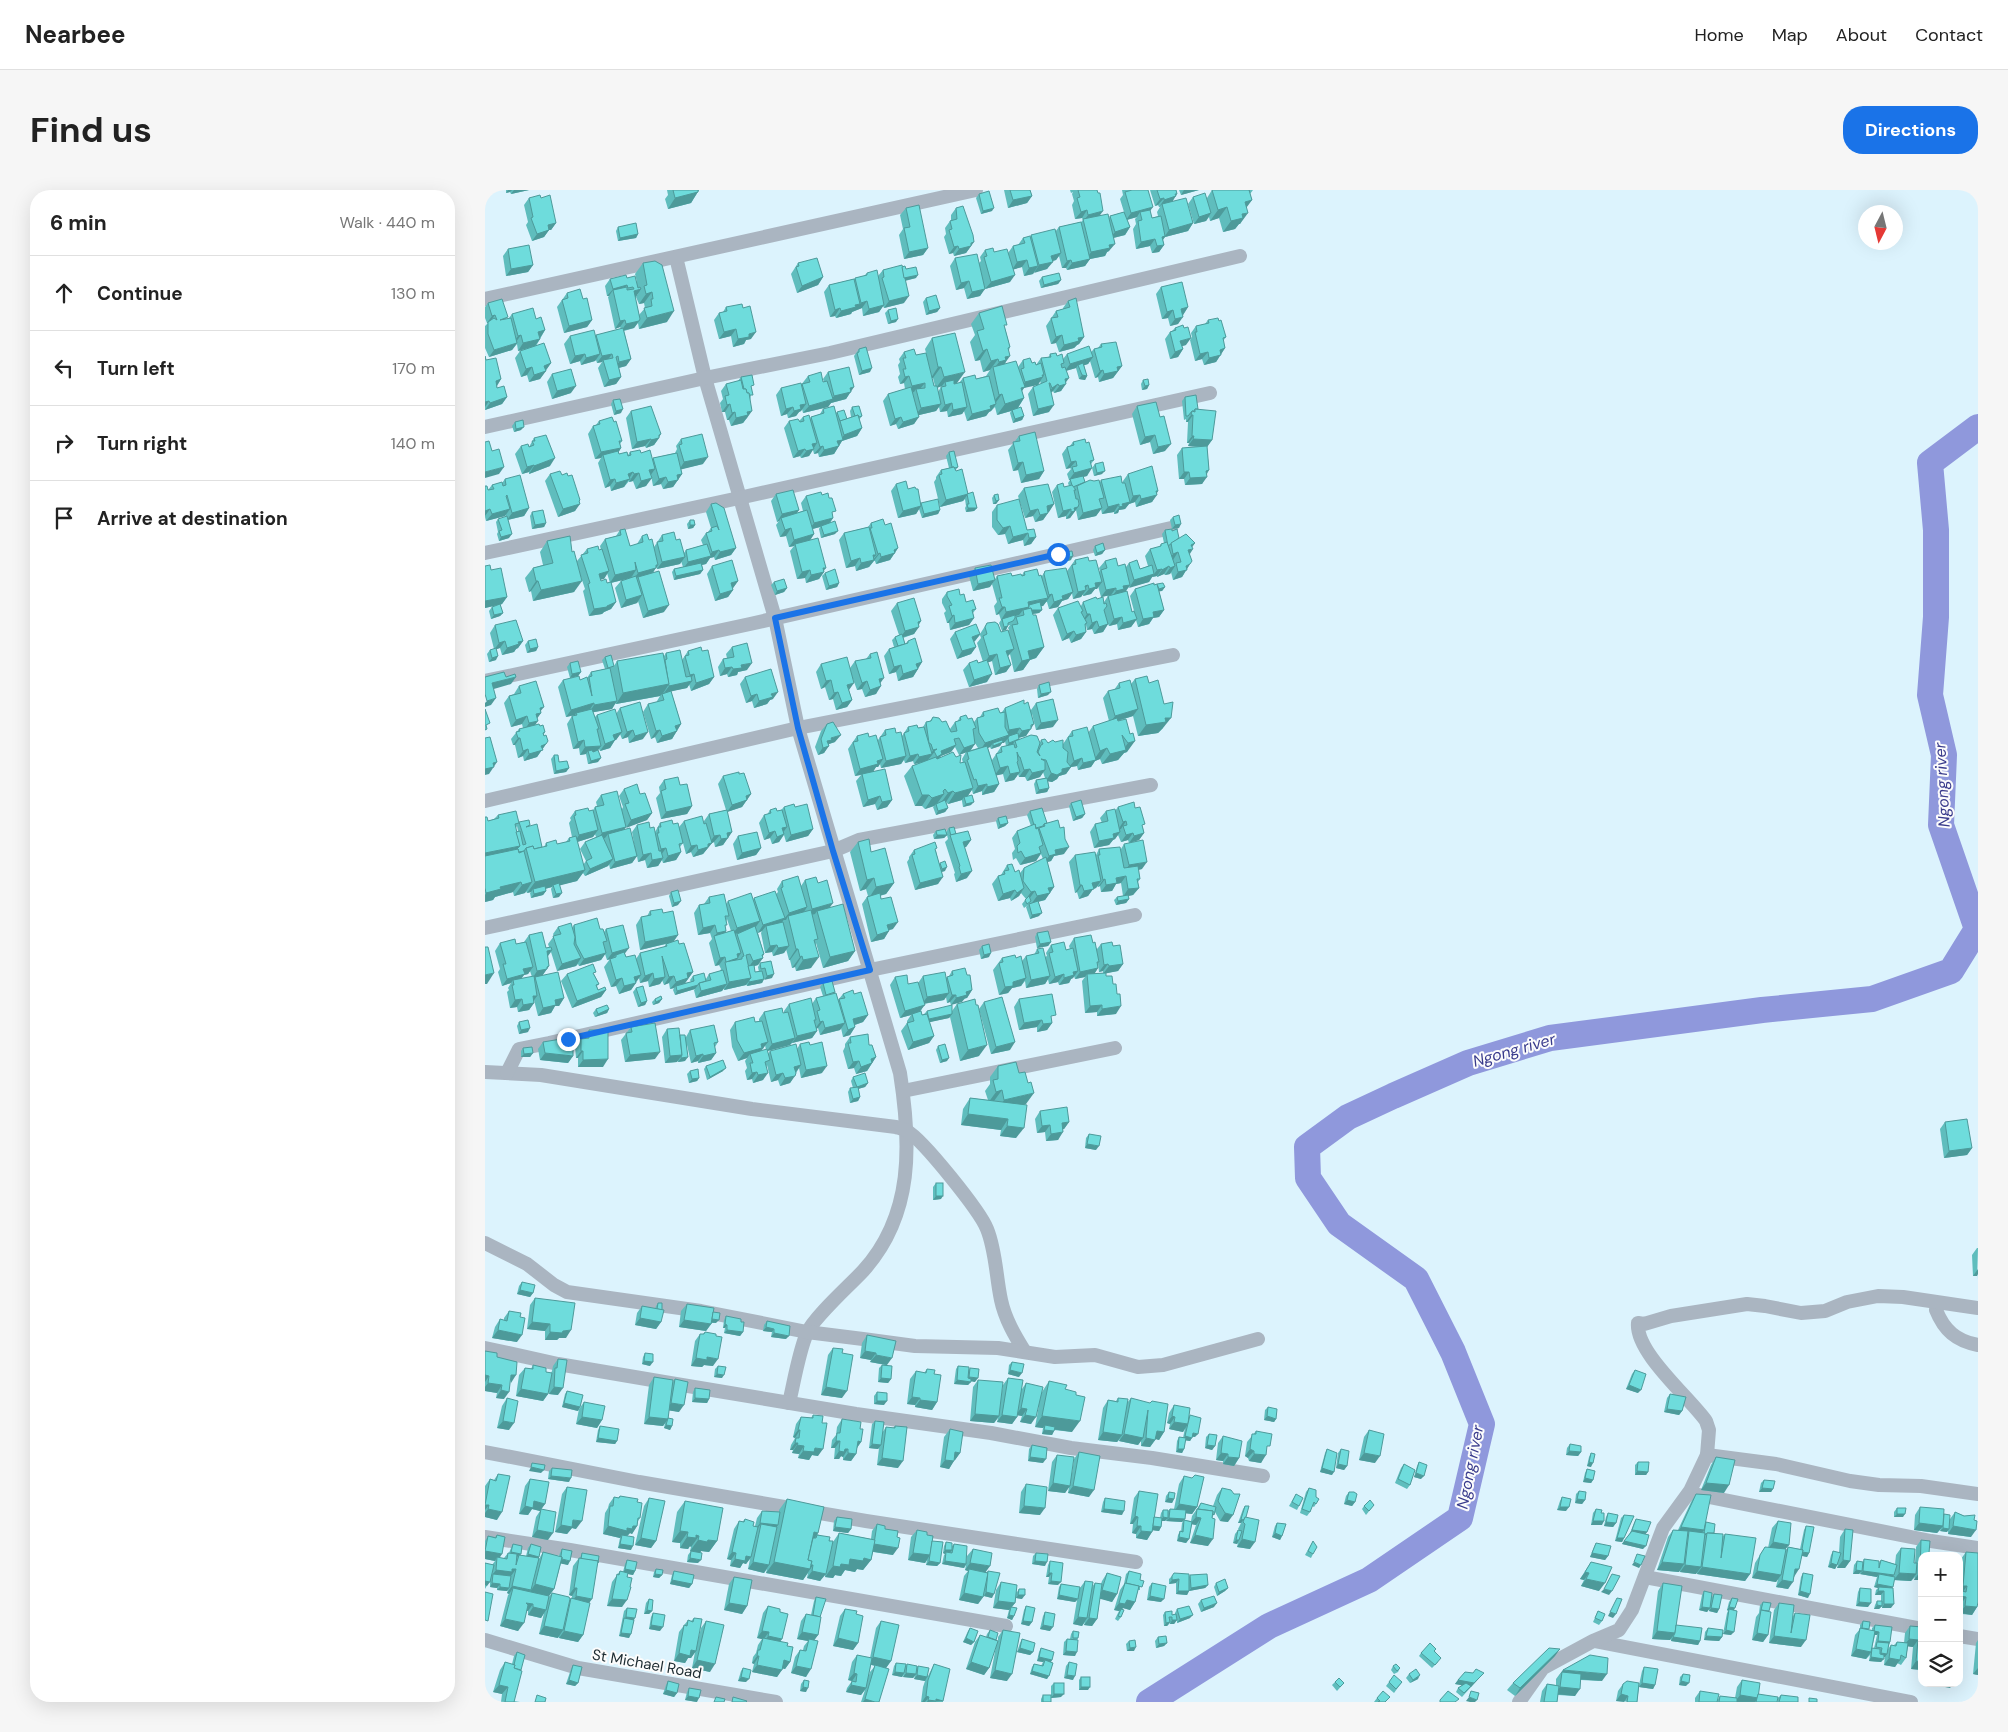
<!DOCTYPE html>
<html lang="en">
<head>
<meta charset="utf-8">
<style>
  :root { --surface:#fff; --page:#f6f6f6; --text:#222; --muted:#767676; --line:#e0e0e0; --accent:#1a73e8 }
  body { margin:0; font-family:"DM Sans",sans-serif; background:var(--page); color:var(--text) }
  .controls { position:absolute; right:15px; bottom:15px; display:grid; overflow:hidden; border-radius:10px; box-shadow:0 5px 20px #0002 }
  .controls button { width:45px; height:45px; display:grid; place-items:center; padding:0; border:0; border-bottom:1px solid var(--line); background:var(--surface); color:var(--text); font:25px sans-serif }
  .compass { position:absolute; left:1373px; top:15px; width:45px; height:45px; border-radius:50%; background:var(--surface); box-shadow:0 5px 20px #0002; rotate:187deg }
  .stop { position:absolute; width:15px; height:15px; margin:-11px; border:4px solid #1a73e8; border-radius:50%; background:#fff }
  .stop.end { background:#1a73e8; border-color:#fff; box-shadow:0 1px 5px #0008 }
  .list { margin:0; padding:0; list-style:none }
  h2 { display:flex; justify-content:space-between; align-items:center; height:65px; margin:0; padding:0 20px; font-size:21px }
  h2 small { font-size:16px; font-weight:400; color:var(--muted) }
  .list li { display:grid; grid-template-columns:32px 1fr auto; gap:15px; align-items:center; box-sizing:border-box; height:75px; padding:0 20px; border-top:1px solid var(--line) }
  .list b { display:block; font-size:19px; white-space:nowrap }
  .list em { font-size:16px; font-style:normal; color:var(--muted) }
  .icon { flex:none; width:28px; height:28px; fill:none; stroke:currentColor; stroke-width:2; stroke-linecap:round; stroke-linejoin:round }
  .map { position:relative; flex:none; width:1493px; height:1512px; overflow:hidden; border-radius:20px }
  header { display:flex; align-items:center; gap:30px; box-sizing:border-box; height:70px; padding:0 25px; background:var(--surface); border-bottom:1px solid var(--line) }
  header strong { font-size:24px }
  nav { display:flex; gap:28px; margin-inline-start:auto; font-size:18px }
  .intro { display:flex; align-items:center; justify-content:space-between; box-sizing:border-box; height:120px; padding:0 30px }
  h1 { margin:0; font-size:35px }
  .button { padding:12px 22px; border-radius:20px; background:var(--accent); color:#fff; font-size:18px; font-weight:700 }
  main { display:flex; gap:30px; padding:0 30px }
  aside { flex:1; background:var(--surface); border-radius:20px; box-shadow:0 5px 20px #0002 }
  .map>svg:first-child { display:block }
</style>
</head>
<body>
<header>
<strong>Nearbee</strong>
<nav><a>Home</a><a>Map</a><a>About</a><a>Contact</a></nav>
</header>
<div class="intro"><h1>Find us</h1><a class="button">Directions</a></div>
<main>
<aside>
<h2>6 min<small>Walk · 440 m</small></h2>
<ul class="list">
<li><svg class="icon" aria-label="ahead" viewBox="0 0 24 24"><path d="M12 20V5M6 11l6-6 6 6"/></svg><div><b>Continue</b></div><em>130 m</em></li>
<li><svg class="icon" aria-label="left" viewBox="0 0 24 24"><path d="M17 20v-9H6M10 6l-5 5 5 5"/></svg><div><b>Turn left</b></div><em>170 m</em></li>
<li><svg class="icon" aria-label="right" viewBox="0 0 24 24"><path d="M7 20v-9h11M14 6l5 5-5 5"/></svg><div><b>Turn right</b></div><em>140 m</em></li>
<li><svg class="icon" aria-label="arrive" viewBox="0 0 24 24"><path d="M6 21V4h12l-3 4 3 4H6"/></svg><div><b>Arrive at destination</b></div></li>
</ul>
</aside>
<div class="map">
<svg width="1493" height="1512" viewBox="0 0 1493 1512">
  <rect width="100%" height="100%" fill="#dcf3fd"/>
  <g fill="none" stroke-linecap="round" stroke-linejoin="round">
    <!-- river -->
    <path stroke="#8f98dc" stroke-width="26" d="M664,1512l120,-76 100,-46 91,-62 22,-94 -29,-72 -37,-73 -77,-55 -31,-46 -1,-31 41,-30 45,-21 75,-33 82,-25 212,-28 110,-11 79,-28 26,-42 -36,-104 3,-70 -14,-60 6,-78v-87l-6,-67 48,-36"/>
    <!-- street -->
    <g stroke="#aab5c1" stroke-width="14">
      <path d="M191,67l29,121 70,240 23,110 102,345c11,70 14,142 -37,198 -13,14 -49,46 -56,62 -8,18 -13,49 -18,70"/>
      <path d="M0,109l491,-109"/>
      <path d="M0,237l220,-49 125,-25 410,-97"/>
      <path d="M0,363l254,-55 471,-105"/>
      <path d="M0,491l265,-57 421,-96"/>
      <path d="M0,611l313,-73 375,-73"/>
      <path d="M0,738l348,-77 26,-11 292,-55"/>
      <path d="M0,882l56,3 211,34 144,18c3,1 8,2 11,4 16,9 73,80 80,98 9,22 9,48 14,71 4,19 14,36 24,52"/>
      <path d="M22,883l12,-24 30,-6 321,-73 265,-55"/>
      <path d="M418,901l212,-43"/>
      <path d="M0,1053l42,21 27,21 13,7 134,19 106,21 56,7 52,7 83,2 57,9 40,-2 43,12 25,-2 95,-26"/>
      <path d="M1451,1120c8,20 20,31 42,35"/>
      <path d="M0,1158l73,16 106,18 192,32 135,19 80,15 81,10 111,18"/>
      <path d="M0,1262l154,30 227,39 270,41"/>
      <path d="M1222,1265l69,9 74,17 29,4 42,1 57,8"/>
      <path d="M1209,1304l237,47 47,7"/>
      <path d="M0,1347l85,13 436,76"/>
      <path d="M1160,1387l277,52"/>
      <path d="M1474,1446l19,3"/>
      <path d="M0,1450l93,28 198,34"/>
      <path d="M1109,1451l317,61"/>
      <path d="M1034,1512l24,-34 50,-27 26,-11 13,-20 31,-82 27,-37 17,-36 2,-25 -3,-9c-17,-24 -71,-69 -68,-98l6,1 27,-8 76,-12 18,2 36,7 24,-2 22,-9 31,-6 25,1 75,11"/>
    </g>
  </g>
  <!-- wall -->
  <g fill="#5fbdbd" fill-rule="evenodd">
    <path d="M21,0h23l-18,4 -1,-2 -4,1z"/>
    <path d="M182,0h32l-8,13 -23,6 -3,-10 3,-4z"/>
    <path d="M519,0h26l2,6 -5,7 -19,5z"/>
    <path d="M585,0h27l3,25 9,3 1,-2 14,-4 -4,-13 3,-4 -1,-5h26l2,21 2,7 6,-2 -1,-4 3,-5h-1l-1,-2 -3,1 -5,-16h26l1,4 -5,7 21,22 -5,8 -23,6 -2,3 1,5 -5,7 -7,1 -2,-7 -14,3 -3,-20 3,-5 -1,-5 2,-2 -10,3 3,7 -5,8 -12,3 -4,13 -2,1 -2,4 -15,3 -5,7 -18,4 -1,-2h-4l-3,-12 -3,4 -4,1 -5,8 -13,3 -1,2 -9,2 -2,-9 -9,2 -3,13 -25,7v-2l-5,9 -13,3 -3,-11 -8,2 -6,-24 5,-8 24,5 2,-2 -1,-4 5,-7 9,2 14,1 5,-7 5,-1 5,-7 7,-1 1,-2 24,-3 4,-5 22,-5 2,-2 -1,-2 -7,1 -3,-14 2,-4 -2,-7 1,-2 -2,1z"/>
    <path d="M694,0h20l-18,5z"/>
    <path d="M727,0h41l-3,4 2,6 -6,7 -6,17h-1l-4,5 -12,3 -4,-14 -9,3 -1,-4 -3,4 -12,3 -6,-20 5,-7 14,1z"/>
    <path d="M494,4l13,17 -11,3 -5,-16z"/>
    <path d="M44,8h12l15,25 -5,7h-2l-5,7 -12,4 -6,-16 2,-3 -4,-17z"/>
    <path d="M421,18l22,40 -5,7 -19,4 -5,-24 4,-6 -3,-14z"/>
    <path d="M471,18l15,38 -5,7 -12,3 -1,-3 -4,1 -5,-17 2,-3 -1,-6 5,-7 1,-1v-5z"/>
    <path d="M133,37l20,7 -2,4 -18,3 -2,-10z"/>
    <path d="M23,59l25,16 -5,7 -22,4 -3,-20z"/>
    <path d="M158,73l24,59 -28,7 -1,-6 -4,5 -10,3 7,28 -5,7 -7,2 2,9 -5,7 -12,3 -6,-19 4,-6 -5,1 -1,-3 -1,1 -14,4 -1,-4 -10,3 -6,-20 6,-8 25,1 1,-2 25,-6 -1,-2 -5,2 -7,-32 1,-1h-2l-2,-10 5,-7 17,-1 10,4 -2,-8zM154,102l-3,5 3,7 5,-1 1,5 -6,7 -4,-18z"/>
    <path d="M313,73l25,14 -5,8 -21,8 -6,-19z"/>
    <path d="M417,77l14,11 -11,3 -1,22 -20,5 -1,-2 -4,6 -16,4 -1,-8 -10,4 -1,2 -15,4 -1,-2 -5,1 -6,-25 5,-7 25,-6 1,-1 9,-2 3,-3 11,3 5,-6z"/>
    <path d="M557,87l19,3 -3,4 -17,4 -2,-7z"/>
    <path d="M676,97l27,20 -5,8h-1l-4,9 -8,2 -2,-8 -6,1 -6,-25z"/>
    <path d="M82,103l16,6 9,21 -5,7 -23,6 -7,-26z"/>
    <path d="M441,108l14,10 -3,4 -11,3 -3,-13z"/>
    <path d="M583,111l16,36 -5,7 -2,1 -3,3 -15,4 -3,-9 -5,1 -5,-18 10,-15 7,-2v-1z"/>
    <path d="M3,113l19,16 2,-1 3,-4 24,5 9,11 -9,16 15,17 -11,16 -11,3 -2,-7 -6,2 -6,-19 5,-7 9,-3 -11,3 -1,-7 -5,6 -23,7 -4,-9v-22l3,-3h-1l-2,-5v-11z"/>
    <path d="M241,117l17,1 8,31 -5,1 -2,4 -11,3 -2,-11 -12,3 -5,-19 5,-7 4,-1z"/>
    <path d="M403,120l8,12 -8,2 -3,-11z"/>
    <path d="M494,123l26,15 5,19 -1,3 -4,14 13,3 5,-7 13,5 5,-7h7l2,-4 7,2 6,3 4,-5 24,-2 3,-3 4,-1 3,-4 21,22 -9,12 -14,4 -1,-5 -3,1 -5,-17 -2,3 -4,1 3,11 -2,4 -6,-1 -3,-11 -10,3v11l-5,9 -7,2 -1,-2 -2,2 -2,19 -16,4 -5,-22 5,-7 8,-3 -1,-3 -16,7 -2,3 2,7 -6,10 6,8 -2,4 -9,3 -3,-10 1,-2 -14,4 -2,-8 -4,4 -2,1 -3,4 -19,5 -3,-10 -2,3 -14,3 -1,-6 -7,1 -1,-5 -3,4 -17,4 -5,9 -16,5 -2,-5 -6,2 -7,-25 5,-7 17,-5 -1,-6 -4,1 -2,-7 2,-3 -2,-9 2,-3 -1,-3 5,-7 12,3 10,-2 -1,-4 7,-11 25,45 -3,1 5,-1 4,-5 13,1 10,-3 4,-6 -7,2 -3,-12 -5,1 -5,-19 5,-7 -4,-11zM447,188h1l2,8h-1zM457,196l-1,1 -3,5 -1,-4z"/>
    <path d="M723,130l11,1 7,16 -3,4 2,7 -9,14 -12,3 -2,-6 -7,2 -5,-21 2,-3 -1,-4 5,-7 9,-2z"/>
    <path d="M690,138l11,17 -4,1 1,3 -5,8 -8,2 -5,-20 5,-7 2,-1z"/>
    <path d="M374,159l11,23 -11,3 -5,-19z"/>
    <path d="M0,166l1,4 15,19 -4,7v2l10,9 -5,7 -17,6z"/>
    <path d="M343,182l23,19 -5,8 -15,4 -3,4 -25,6 -1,-4 -1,2 -2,1 -3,4 -8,2 -1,-4 -6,2 -5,-21 5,-7 20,-3 7,-9 16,6 -1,-3z"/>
    <path d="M67,184l19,19 -19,6 -5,-17z"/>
    <path d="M256,187l11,12 -5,29 -1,1 -3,4 -12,3 -2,-6h-2l-2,-8h-3l-2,-9 3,-4 -2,-8 5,-7 12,-3z"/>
    <path d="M658,190l6,5 -2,4 -5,1 -1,-6z"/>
    <path d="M700,207l13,12 14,31 -5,7 2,23 -7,14 -17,1 -1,-6h-5l-2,-24 5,-7 16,-1 -10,-1 1,-3h-2l1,-21h-2v-3l-2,1 -2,-19z"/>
    <path d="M128,210l8,13 -7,2 -3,-11z"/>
    <path d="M652,216l23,11 5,34 -12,3 -3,-12 -10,3 -8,-31z"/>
    <path d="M367,217l10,9 -3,4 3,8 -5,8 -15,5 -8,13 -15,3 -1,-4 -4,1 -1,-4 -4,6 -8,2 -1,-2 -7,2 -9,-30 5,-7h10l4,-4 7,2 1,-2 9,-3 3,-5 13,4 1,-1 10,7 4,-2 -1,-6z"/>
    <path d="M146,221l28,26v1l-5,7 -8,3 -1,-2 -13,3 -6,-31z"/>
    <path d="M114,231l23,20 -2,3 1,4 -3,5 1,1 9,1 2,-3 11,1 12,7v-2l22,-5 2,-4 -1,-3 5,-7 22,25 -22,5 1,5 -9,13 -10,2 -2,-5 -8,2 -2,-11 -5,11 -10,3 -3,-8 -4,1v-1l-5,6 -13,4 -1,-5 -5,2 -7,-25 3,-5 -6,1 -7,-25 5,-8 3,-1z"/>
    <path d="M30,232l6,8 -7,2 -2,-6z"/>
    <path d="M534,246l25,35 -5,8 -18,4 -3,-13 -5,1 -5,-21z"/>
    <path d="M49,248l16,28 -21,8v-2l-7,2 -7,-20 6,-8 8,1z"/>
    <path d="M588,252l13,1 8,17 -3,4 -4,12 -4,1 2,5 9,-1 6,1 1,-2 21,3 1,-2 5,-7 30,17 -6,11 -16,5 -1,-5 -6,2 -4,5 -6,1 -1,3 -4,1v-2l-12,2 -1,-5 -5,7 -18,4 -2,-10 -6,8 -4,1v-3l-8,2 -6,-26 5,-7 7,2 5,-1 -1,-3 2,-3h-1l-2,-6 4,-5 -1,-1 -4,1 -4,-15 5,-7 3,-1z"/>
    <path d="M464,262l9,15 -3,4 13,23 9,14 -3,3 -8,1 -1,-4 1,-2 -1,-7 -2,2 -23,6 -6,-25 2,-3v-2l5,-7 8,-2 -3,-12z"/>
    <path d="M610,274l7,10 -8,2 -2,-8z"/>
    <path d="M65,284l12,1 6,1 12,24 -5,11 -17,6 -13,-36z"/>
    <path d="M20,289l24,29 -5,8 -16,4 1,18 -10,3 -2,-7 1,-2 -2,-10 2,-3 8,-2v-2l-1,1 -19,5 -1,-4v-31l3,4 4,-5 10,-2z"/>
    <path d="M411,294l12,5 13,15v-1l19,7 -2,4 -16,4 -3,-9 -3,5 -18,4 -7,-27z"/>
    <path d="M539,298l30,16 -11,16 -8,2 -2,-6 -8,2 -7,-22z"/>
    <path d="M291,304l23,16 -3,3 7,-2 -2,-8 5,-7 16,-1 11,20v3l-3,5 5,11 -14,4 -2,-9 1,-2 -8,2 2,5 -4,6 14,32 -5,7 -13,4 -1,-5 -8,1 -7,-28 4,-5 -5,1 -3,-11 -6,1 -4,-12 3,-4 -2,1 -6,-21z"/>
    <path d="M509,305l5,5 -3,4h-3l-1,-6z"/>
    <path d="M226,314l25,44 -5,7 -16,5 -1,-3 -4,1 -4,6 -4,1 1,5 -3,4 -26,6 -2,-8 2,-3 9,-2 -2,-6 -1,3 -23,5 -1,-2 -3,6 11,39 -21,6 -5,-17 -1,2 -16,5 -6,-20 6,-7 11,-4 -1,-1v2l-20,5 5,19 -5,7 -7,3 -2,2 -13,2 -6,-25 2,-2 -4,-12 -7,15 -41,9 -2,-10 -2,1 -4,-14 8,-10 10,-3 -3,-13 7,-11 25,11 5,9 10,-12 12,1h2l-1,-4 5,-7 11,-3 4,-6 10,16 7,-2 5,-8 7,4 5,7 8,-12 14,5 8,13 2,-3 17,-5 -2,-5 5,-7 2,-1 3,-4 -5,-16zM122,383l3,10h-3l-6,-2v-2h3z"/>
    <path d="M512,315l39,32 -5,7 -7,2 -1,-6 -15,4 -3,-10 -7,1 -6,-8v-15z"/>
    <path d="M47,322l14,11 -2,4 -12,2 -2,-13z"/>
    <path d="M688,327l6,11 -7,1 -2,-9z"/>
    <path d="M205,330l5,5 -2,3 -5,1 -1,-5z"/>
    <path d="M386,333l14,2 13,23 -8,12 -14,4 -1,-3h-1l-5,6 -13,4 -1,-5 -9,2 -7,-28 5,-7 24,-6z"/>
    <path d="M680,340l7,1 7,7 16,5 -3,4 -3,7 1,10 -8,13 -9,3 -2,-8 -1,2 -5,1 -1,-1 -7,3v-1l-5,1 -3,5 -20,5 -4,5 7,20 2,-1 -4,-15 5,-7 19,-4 11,2 -3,4h-3l5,19 -5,7 -6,1 -4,6 -11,3 -2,-7 -5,7 -13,3 -1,-6 -8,2 -1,-2 -5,8 -9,2 -2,-5 -5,1 -1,-5 -1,1 1,6 -5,7 -10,4 -2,-5 -7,3 -9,-26 5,-7 23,-2 2,-4 14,-3 7,3 4,-6h3v-1l-10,2 -3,-11 -1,3h-2l-4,5 -8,2v-2l-2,3 -8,2 -1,-6 -4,6 -6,2 -4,6 -9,2 -2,-7h-1l-3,4h-2l1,4 -3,3 -7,1 12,33 -8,11 -6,2 -7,10 -9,2 -4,-18 -2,2 3,9 -5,7 -11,3 -3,-14 -4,1 -1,20 -18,5 -6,-17 6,-7h9l5,-1 -6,-19 4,-5 -1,-3 -6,7 2,5 -5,7 -14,5 -7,-20 5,-7 25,2 7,-11 14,9 7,-1 1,-1 -1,-2 2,-3h-2l-2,5 -4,1 -3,-8 2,-3 -2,-6 -3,1 -2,-9 3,-4 -5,-18 5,-8 25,-1 2,-3 18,4 3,-5h22l8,-11 14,1 10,11 1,-1 -1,-3 6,-7 13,5 8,1 3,-4 11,6 8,-3 -3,-10 5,-7 9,-2 2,-3 3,-1 -2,-9z"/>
    <path d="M610,356l10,4 -3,4 -7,2 -2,-6z"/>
    <path d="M580,362l6,8 -7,2 -2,-6z"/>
    <path d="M0,376l6,4 16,27 -5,7 -2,1 3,8 -3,3 -9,3 -2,-8 3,-4 6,-2 -13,3z"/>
    <path d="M227,376l26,15 -5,7h-1l1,2 -5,7 -13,4 -8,-27z"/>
    <path d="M490,378l15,19 -17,4 -4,-15z"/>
    <path d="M340,383l14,10 -2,4 -11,3 -4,-14z"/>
    <path d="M289,392l13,6 -3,4 -9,3 -4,-10z"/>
    <path d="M462,402l13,3 6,7 10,7 -3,4 1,5 -5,7 -19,5 -1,-7h-2l-3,-10 2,-2 -4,-8v-4z"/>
    <path d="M412,413l24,18 -7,13 -11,4 2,6 3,-3 14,21 -9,15 -15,4 -2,-9 -7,2 -5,-18 5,-7 5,-2 -2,-7 3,-3 4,-2 -8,-24z"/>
    <path d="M10,435l28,16 -5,7 -2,1 -2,3 -12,3 -2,-7 -4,1v11l-7,2 -2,-8 3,-4 4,-1 -4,-16z"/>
    <path d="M43,451l10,6 -2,4 -9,2 -2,-8z"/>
    <path d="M247,457l15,23 -9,2 -1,3 -9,2 -1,-3 -7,2 -2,-9 5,-8 4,-1 -1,-4z"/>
    <path d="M203,461h14l12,26 -5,7 -18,7 -2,-7 -2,4 -16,3 10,33 -9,15 -15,4 -2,-6 -4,2 -8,-27 5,-8 9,-2v-1l3,-5 -44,8 -1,-1 -3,6 -19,3 2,5 2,-2 19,-1 4,-6 23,31 -14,4 -1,-6 -6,2 -2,-5 -4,6h-1l-5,8 -10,3 -1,-2 -1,1v12l-10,2 -2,-10 -6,1 -1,-7 -6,1 -6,-25 5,-8 3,-1 -9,2 -8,-30 5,-7h17l7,-2 4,-6 14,-3 -3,-9 3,-3 9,9 3,-5 47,-5 2,-3 16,7z"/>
    <path d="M385,464l10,30 -4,10 -11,3 -3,-8 -5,1 -4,-11 -4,11 3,10 -5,7 -11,3 -3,-11 -4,1 -4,-13 -4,2 -5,-17 5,-8 29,4 5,-7 11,-2z"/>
    <path d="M85,473l11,9 -3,4 -8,2 -3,-11z"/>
    <path d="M260,487l28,22 -3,1 -3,4 -13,4 -2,-7 -6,2 -6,-19z"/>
    <path d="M650,489l14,4 14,45 -5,5 -20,3 -5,-20 -15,5 12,13 -3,18 -3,1 -6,7 -16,4 -2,-5 -5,2 -4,6 -13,3 -1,-4 -6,1 -5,7 -7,2 -2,3 -5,3 -4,-1 1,7 -2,4 -11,2 -2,-10 2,-4 9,-2 -2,-6 -3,5 -13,4 -2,-4h-6l-1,-3 -4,6 -9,2 -2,-8 -7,1 3,9 -5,8 -12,3v-4l-9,3 -1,-4 -5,6 4,9 -8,2 -1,-6v-1l-14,4 -2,-2 2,6 -3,4 -9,3 -3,-8 1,-1 -9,3 -3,-3h-7l-11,-30 8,-10 7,-3 -5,1 -1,-3 -8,2 -1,-3 -3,4 -20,4 -1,-4 -2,3h-2l-3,4 19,29 -5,7 -10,3 -2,-6 -12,3 -7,-26 5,-6 -6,1 -7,-27 9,-13 12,1 9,3 7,-10 11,3 6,3 6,-9 10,1 5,-1 3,-5 4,-1 3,-4 9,5 8,7 5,-7h2l3,-5 8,2 6,3 3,-4 3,-1 3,-5 17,1 2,-1 3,-4 19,-4 7,6 5,-7 17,24 -17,3 -4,-16 -1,14 -5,8 -7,2v1l21,3 1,-2 7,3 7,-1 8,2 9,-13 16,2 5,-7 16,-5 -6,-23 5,-7 6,-1 5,-7 12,1zM520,551l1,5 -5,1 -9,13 -4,-12 2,-1 1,2 9,-3 2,-3zM490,553l3,5 -7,2zM470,557l4,8 7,-3 -4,7 1,4h-3l-21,-5 2,-2 10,-4z"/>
    <path d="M554,495l9,10 -10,3 -1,-9z"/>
    <path d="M34,496l22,25v2l-4,5 -2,7 5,1 5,6 -1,2 2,10 -9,13 -13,4 -1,-5 -5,2 -3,-13h-2l-2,-6 8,-10 4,-1 -1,-4 -11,3 -7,-24 5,-7 5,-2z"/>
    <path d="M342,534l8,18 -6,2 -5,9 -6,2 -3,-8 6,-16z"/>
    <path d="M69,565l5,7 10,6 -3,4 -12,2 -3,-15z"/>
    <path d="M238,586l28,18 -9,13 -15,5 5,20 -9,13 -8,2 -1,-5 -2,1 -9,11 -10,3 -2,-5 -5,2 -3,-11 -3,4 1,5 -5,8 -13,3 -1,-3 -4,6 -11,2 -2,-8 -7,2 -1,-6 -5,7 -22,6 -1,-5 -1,2 -23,10 -2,-3 -6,8 -18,4v12l-6,1 -2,-9 1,-2 -7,2 1,2 -3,4 -12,3 -1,-5 1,-1 -4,1 -1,-2 -1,2 -11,3 -1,-4 -18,5 -2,3 -8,2v-85l3,4 6,-2 4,-4 21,8 11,2 -1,1 13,21h2l2,-4 11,1 9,-2 3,-4 3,-1 -3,-14 2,-3 -1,-2 5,-7h14l4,-1 2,-3 2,-1 -1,-4 5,-7 21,14 1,-2 -4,-11 5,-7 16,5 12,19 -5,7 -21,7 -2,2 11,20 -3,-17 5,-7 13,3 5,4 5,-9 13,1 6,3 5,-6 20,3v-3l5,-7 17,-4 -8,-26zM32,636l1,5 -2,1v-4zM110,644l1,3 -11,5 -5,7 6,12 -3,4 -6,-23 16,-5z"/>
    <path d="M179,590l16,5 12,21 -5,8 -26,5 -5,-21 4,-5 -1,-6z"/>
    <path d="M586,613l14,11 -3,4 -9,3 -4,-15z"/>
    <path d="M299,617h11l18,22 -5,7 -22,6 -2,-7 -5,7 -7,2 -2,-6 -6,2 -5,-17 5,-8h3l3,-5 7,1 4,-1z"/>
    <path d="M633,617l25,21 1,5 -5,7 -10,3 -1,-3 -7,2 -3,-7 -3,4 -2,1 -4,5 -15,3 -4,-16 5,-8 7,-1 -2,-5 6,-7h9z"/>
    <path d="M545,621l17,12 17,31 -10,2 -3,5 -4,1 7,25 -9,13 -7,2 1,14 -9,3 -4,-12 2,-2 -4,3 -2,-4 4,-5 -5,-6 -2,3 -8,5 -1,-3 -12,3 -6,-17 6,-8 3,-1 6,-10 8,7 5,1 4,-5 19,-9 -2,-5 -5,7 -16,4 -4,-7 -3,2 -1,-7 3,-4 -3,-11 5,-7 14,-5 -4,-11z"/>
    <path d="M513,628l10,5 -3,3 -7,3 -2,-8z"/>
    <path d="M464,638l7,6 15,6 -5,7h-2l3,31 -11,4 -2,-8 1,-1 -10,-31 3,-3 -1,-4 -3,3 -10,1 -1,-4 3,-4 10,1z"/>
    <path d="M253,646l23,12 -5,7 -19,5 -4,-16z"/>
    <path d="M373,652l13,10 23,31 -8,11 -6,2 13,33 -4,1 -5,9 -13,3 -9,-38 5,-7 1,-1 -2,-7 -6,2 -10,-39z"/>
    <path d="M639,654l18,25 -4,1 2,9 -2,3 1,6 -6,7 -5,1 1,3 -3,4 -10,2 -2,-5 3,-3 6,-1 -2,-13 -5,1 -4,7 -11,1 -1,-6 -2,1 -1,-1 -1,2 -3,1 -5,7 -9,3 -2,-7 -2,1 -6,-31 6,-7h21l3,-6h22z"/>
    <path d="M429,660l22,1 3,13 1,-1 5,8 -3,1 -4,12 -23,6 -8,-28 2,-3v-2z"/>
    <path d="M320,690l13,3 12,24 25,44 -7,10 -25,7 -7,-25 -5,25 -15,3 -1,-4 -3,1 -2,-8h-1l-3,-11 -2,4 -11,3 -1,-4 -7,1 -4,-20 1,-2 -4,2 -2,-7 8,28 -6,11 -4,1 1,6h4l-1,-5 2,-4 11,-2 1,17 -8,1 -2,4 -15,3 -1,-2v1l-22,5v-2l-2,3 -26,7 -2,-8 1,-1 -20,6 -2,-5 1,-2 -4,1 -1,-6 -5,2 -2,-5 -2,4 -11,3 -1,-6 -8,2 -1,-5 -8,12 -12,4 -3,-8 -5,1 -7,-20 6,-8h2l-5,1 -2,-6 -4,6 -22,6 -1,-2 -2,2 -19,5 -6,-19 -3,4 1,10 -7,10 22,22 -5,8h-4l-4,7 -13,3 -4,-16v3l-5,7 -11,2 -1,-5 -7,1 -3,-16 2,-2 -1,-2 3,-5 -9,3 -4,-14 2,-3 -5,-18 5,-8 16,1 8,-2 5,-7 17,13 3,-1 -1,-3 6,-8 -1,-2 5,-7 14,1 2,-3 26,4 4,3 2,-3 19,25 1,3 10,2 4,-6 24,-6 2,-3 -26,6 -4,-25 5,-8 6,-1 3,-5 13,2 15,22 -4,6 5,3 14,28 -8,11 6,-1 -1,-2 3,-4 13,3 3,-5 11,-3 1,-2 -2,-4 -4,1 -6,-23 3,-4 -2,-6 -12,2 -4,-22 5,-8 5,-1 5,-7 17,7 2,-3 25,-1 1,-2 22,-4 2,-2 -1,-3 5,-8 19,5zM242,729l4,12 -6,2 1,-2 -1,-4zM45,781l2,6 -11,2 3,-4 4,-1z"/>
    <path d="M186,702l7,13 -6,2 -3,-11z"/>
    <path d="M552,743l14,9 -3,4 -11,2 -2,-11z"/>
    <path d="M589,748l19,5 4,6 4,-5 12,2 10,18 -5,7 -12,2v3l10,38 -19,2v-4l-12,1 -3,-32 3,-4 -10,2 -1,-3 -1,2 -2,1 -2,4 -10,2 -1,-3 -9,2 -1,-5 -3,5 -19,4 -1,-7 -4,5 -9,2 -4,5 -9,2 -6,-25 9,-12h14l6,3 4,-5 8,-1 3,-6 8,8 2,-1 -1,-3 5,-8 15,5 4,-1 -1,-3zM613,774l1,8 4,-1v2l-9,1 4,-6z"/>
    <path d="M497,756l7,11 -8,2 -2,-9z"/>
    <path d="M467,781l15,4 5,15 -5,8 -16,7 -1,-3 -3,1 -1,-6 -2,3 -20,4 -3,7 1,4 2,-1 3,-3h25l5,-7 22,52 -19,5 -10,-44 -1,1 -20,4 5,14 -5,7 -21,7 -7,-19 6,-8v-2l4,-6 -11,3 -10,-33 5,-8 13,7 10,-1 5,-7 23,2 1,-1 2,-1z"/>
    <path d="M82,784h27l5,10 -2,2 1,4h8l-5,7 -29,11 -11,-27z"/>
    <path d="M338,793l12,9 3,8 5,-6h11l14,21 -5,7 -8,3v2l-5,8 -7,2 -2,-9 -1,2 -20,5 -2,-7 -2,1 1,2 -5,7 -20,5 -2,2 -22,6v3l2,-3 27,-2 3,-5 22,29 -21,5 -2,-10 -9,15 -10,3 -2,-6 -7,2 -4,-17 -4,15 -10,3 -1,-4 -5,1 -2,-9 2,-3 -2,-7 2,-3 -9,3 -6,-14 -2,-17 5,-8h20l4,-1v-2l5,-7 20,1v-2l5,-7h23l4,-6 7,-2 -3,-9zM280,855l1,5 -6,1 1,-1 2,-1z"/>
    <path d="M151,798l11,13 -2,4 -7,2 -5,-15z"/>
    <path d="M170,809h7l-3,4 -6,2 -1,-3z"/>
    <path d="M534,809l33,21v3l-5,7 -10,2v-5l-18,3 -5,-23z"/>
    <path d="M499,812l26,48 -19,4 -12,-45z"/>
    <path d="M111,819h13l-2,4 -12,4 -2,-4z"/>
    <path d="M34,832l9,10 -9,2 -2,-8z"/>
    <path d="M146,837l24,32 -30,3 -4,-22z"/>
    <path d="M182,839l13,6 6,2 4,-7 28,12 -3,5 1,6 -5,7 -13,3v-2l-7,2 -4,-18 -2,16 -7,1v-2l-1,2 -12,1 -3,-26z"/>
    <path d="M104,840l14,37h-25v-9h-2l-1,-12 6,-7h3z"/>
    <path d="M365,847l19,8 7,12 -9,14 -11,3 -2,-6 -6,1 -5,-18 2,-4v-3z"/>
    <path d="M58,852l30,14 -5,7 -28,-3 -2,-11z"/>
    <path d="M453,856l9,15 -7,2 -4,-13z"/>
    <path d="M38,858l10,5 -3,4h-9v-6z"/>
    <path d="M221,876l17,5 -16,9 -3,-11z"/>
    <path d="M513,876l28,38 -2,1 -8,33 -16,-2 1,-6 -40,-5 2,-16 7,-11 18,2 -3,-9 5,-7v-7z"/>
    <path d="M205,881l9,7 -2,3 -8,2 -2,-9z"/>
    <path d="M368,887l15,6 -3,4 -7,2 2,8 -2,4 -8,2 -2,-11 2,-4h3l-2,-7z"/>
    <path d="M555,921l29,11 -5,7h-1l-5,11 -12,1 -1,-9 -8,1 -2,-14z"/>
    <path d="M1460,932l27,26 -5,7 -23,3 -4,-29z"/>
    <path d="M604,944l7,16 -11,-2 1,-10z"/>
    <path d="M451,993l5,16 -8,1v-13z"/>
    <path d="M1492,1058h1l-1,32v-4h-4l-1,-21z"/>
    <path d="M37,1092l11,11 -3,4 -13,-3 2,-8z"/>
    <path d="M50,1108l31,40h-7l-2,2h-12v-9l-18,-2 3,-24z"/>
    <path d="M173,1113l3,19 -5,7 -21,-4 2,-12 5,-7 13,3 1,-3z"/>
    <path d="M202,1114l26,8 3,11h-4l-6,8 -27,-4 2,-16z"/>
    <path d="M24,1121l8,31 -25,-4 3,-11 5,-8 4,1v-2z"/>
    <path d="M241,1126l15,6 2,10 -3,4 -16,-3 1,-5h-2l1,-8z"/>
    <path d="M282,1131l19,18 -15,-2 1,-5 -9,-1 1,-6z"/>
    <path d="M220,1142l8,34 -9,-1 -2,2 -11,-1 4,-25 5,-7h3z"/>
    <path d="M382,1145l20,30 4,14 -3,4 -10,-1 1,-14 3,-3h3l-15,-3 1,-2 -11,-2 2,-15z"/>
    <path d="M348,1158l9,50 -21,-3 7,-40z"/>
    <path d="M0,1161l12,6 7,42 -8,-1 1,-5 -12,-2z"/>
    <path d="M160,1163l5,13 -8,-2 1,-7z"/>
    <path d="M73,1169v36l-9,-1v-6l-1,6 -5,7 -27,-5 3,-21 6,-7 6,1 2,-4 13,7 5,1 1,-2 1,-5z"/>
    <path d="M527,1172l7,15 -11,-3 1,-9z"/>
    <path d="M233,1176l4,12 -8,-1 1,-8z"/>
    <path d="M473,1176l11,4 1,-2 5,14 -4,-1 -3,4 -14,-1 2,-15z"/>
    <path d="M442,1179l10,33 -5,8 -17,-3v-2l-8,-1 3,-25 6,-8 8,2z"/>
    <path d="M1150,1180l3,23 -12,-4 6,-15z"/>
    <path d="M169,1187l18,6 3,-4 4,33 -10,-2 -1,8 4,8 -2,4 -6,-2 1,-5 -2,3 -19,-2 5,-39z"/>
    <path d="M523,1188l14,11 4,-6 16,9 7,-11 16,8 7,43 -18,-2v1l-2,4 -10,-1 1,-6 -8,-1 4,-22 -8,19 -11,-2 2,-6 -5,-1v2l-5,7 -15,-2 1,-4 -4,5 -24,-2 3,-34 5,-7 22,23 3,-18z"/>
    <path d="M210,1198l14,11 -2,4 -15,-1 1,-10z"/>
    <path d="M82,1201l13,16 -2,4 -16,-4 3,-13z"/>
    <path d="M392,1202l7,13 -10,-1v-8z"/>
    <path d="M1185,1204l12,17 -3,4 -15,-3 3,-14z"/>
    <path d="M22,1208l2,32 -12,-2 5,-22z"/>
    <path d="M633,1208l9,5 4,-5 33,34 -5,8 -3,-1 -6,8 -9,-1v-5l-3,4 -19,-4 1,-2 -3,3 -19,-2 5,-32 5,-8 8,1z"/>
    <path d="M99,1212l18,18 -5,8 -21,-4 3,-15z"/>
    <path d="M689,1215l15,11 6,21h-3l-2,4 -5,-1 -1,9 -2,4 -6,-1 1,-11 2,-4 4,1 2,-10 -2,4 -14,-3 1,-5 -3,-1 2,-10z"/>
    <path d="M783,1217l8,12 -2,3 -10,-2 1,-10z"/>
    <path d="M328,1225l5,41 -6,-1 -3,5 -11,-2 1,-4 -7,-1 1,-3h-3l1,-5 3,-5 1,-2 -2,-1 3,-13 5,-7 10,1z"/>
    <path d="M357,1229l18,10 1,13 -4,6 -1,6 -5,7 -8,-1v-3l-2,-1 -2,3h-5l1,-11h-4l1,-8 4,-5 1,-8z"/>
    <path d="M390,1231l7,12 4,-6 7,1 2,-2 3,42 -21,-3 2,-17 -1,1 -9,-1 3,-24z"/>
    <path d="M115,1236l17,15 -2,3 -19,-2 2,-12z"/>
    <path d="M465,1239l10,24 -5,7h-1l-5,9 -9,-2 4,-30z"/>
    <path d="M884,1240l6,33 -16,-3 5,-23z"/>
    <path d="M771,1241l10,21 -5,11 -12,-2 -1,-3 -3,-2 2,-14z"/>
    <path d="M724,1244l6,12 -3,4 -7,-2 1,-11z"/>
    <path d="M738,1246l16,22 -5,8 -11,-2v-3l-7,-1 2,-17z"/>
    <path d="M1085,1254l11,8 -3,4 -12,-1 1,-7z"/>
    <path d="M547,1255l11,18 -15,-2 1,-12z"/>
    <path d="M842,1259l5,26 -12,-3 5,-19z"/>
    <path d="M856,1259l6,17 -3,4 -8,-2 2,-15z"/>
    <path d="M594,1262l10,45 -21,-4 1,-6 -4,6 -17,-2 4,-29 5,-7 15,18 2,-14z"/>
    <path d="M1106,1263v14l-4,-1 2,-9z"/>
    <path d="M1231,1267l8,36 -23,-3 10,-25z"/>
    <path d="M934,1272l2,17 -7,-2 3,-11z"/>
    <path d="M1153,1272l10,10 -2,3h-11v-10z"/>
    <path d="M919,1274l6,21 -3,4 -12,-6 6,-15z"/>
    <path d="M67,1278l17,14 -21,-3 1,-8z"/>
    <path d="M1102,1279l6,11 -2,3 -8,-1 2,-9z"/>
    <path d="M13,1284l-1,46 -12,-3v-31l5,-7 4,1z"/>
    <path d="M699,1286l13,31 -5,7 -7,-1v6l-3,3 -16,-1 1,-2 -2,2h-3l-1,6 -2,4 -6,-1 -6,10 -11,-2v-4l-4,-1 1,-9h-3l4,-26 5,-7 15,26 6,1 1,-5 2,-3 5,1 2,-2h4l5,-25z"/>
    <path d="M45,1289l15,25 -4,5 7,31 -16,-3 4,-20 4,-6 -8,-2 -4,6 -9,-1 6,-28z"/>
    <path d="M1279,1290l9,9 -2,3h-12l2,-9z"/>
    <path d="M541,1294l14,31 -21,-2 2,-21z"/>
    <path d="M82,1297l9,42 -4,-1 -5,6 -12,-2 7,-38z"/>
    <path d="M737,1298l6,34 -8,-1 -5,-9 -3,6 -4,28 -18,-3 6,-18 -4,-1 -3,15 -3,4 -9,-2 1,-6 2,-4 1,1 1,-9 2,-3 7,1 1,-5 9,-13 12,3 4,-11z"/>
    <path d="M824,1298l7,9v7l-2,3 -2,-1 -2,6 -3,4 -7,-3 6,-21z"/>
    <path d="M1094,1301l6,9 -3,4 -7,-1 1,-9z"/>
    <path d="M684,1302l5,7 -2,4 -7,-1 1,-6z"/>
    <path d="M864,1302l6,10 -3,4 -8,-2 2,-8z"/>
    <path d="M811,1304l3,12 -2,4 -8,-4z"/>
    <path d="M1211,1304l10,28 8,11 9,3 2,-2 25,40 -5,7 -48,-7v-2l-1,2 -16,-2v-2l-1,2 -22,-2 11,-33 5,-7h5l13,-28z"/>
    <path d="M135,1306l17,6 3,16 -2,3 -1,5 -5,8 -2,-1 -3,3 4,14 -13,-2 2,-10 -17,-4 2,-21 3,-5 1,-4 5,-7 4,1z"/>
    <path d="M1077,1307l4,14 -9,-1 3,-9z"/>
    <path d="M164,1308l7,43 -5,7 -16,-3 9,-39z"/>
    <path d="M620,1308l17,17 -21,-3 2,-10z"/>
    <path d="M302,1309l31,34 -1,1 16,8 6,-9 32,6 1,-8 5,-7 8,5 8,26 -20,-3 -2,8 -8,10 -6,-1 -2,3 -10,-2 -4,6 -6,-1 -2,3 -8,-1v-3l-5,7 -13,-3 1,-5 -5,7 -37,-7 1,-4 -3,4 -16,-4 2,-10 -4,5 -3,-1 -3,5 -10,-2 1,-6 -4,-1 7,-30 5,-8 3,1 3,-3 8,7h2l2,-8 5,-7 17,1v-2z"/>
    <path d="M200,1311l32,40 -8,11 -8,-1 -1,2 -10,-2 1,-4 -1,-1 -2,3 -8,-1v-5l-8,-1 5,-30z"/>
    <path d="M889,1315l-8,10 -4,-6 2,-3z"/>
    <path d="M760,1316l1,11 4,32 -13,-2 1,-4 -1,1 -4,-1 2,-9 3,-4 2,1 -2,-2 3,-6h-3l5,-14z"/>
    <path d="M1435,1317l23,9 7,3 5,-7 19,8 -3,17 -23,-3v-4l-1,2 -7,-1 1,-2 -4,4 -23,-3 1,-15z"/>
    <path d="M1412,1318l6,9h-9v-5z"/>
    <path d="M1111,1319l5,4 1,12h-11l2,-12z"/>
    <path d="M1123,1323l8,10 -3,4 -9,-1 2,-9z"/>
    <path d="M1139,1325v23l-2,4 -7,-1 6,-23z"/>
    <path d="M352,1327l14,12 -3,4 -15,-2 1,-10z"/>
    <path d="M1151,1329l11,13 -2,2 -2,15 -21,-5 8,-11 4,-10z"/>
    <path d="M1293,1331l11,24 -4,4 1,1 2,-3 12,2 4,-19 2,-4 3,27 -2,4 -5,-1 -8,21 -6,12 -12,-2 2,-8 -2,3 -24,-4 3,-15 10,-16 3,1 4,-20z"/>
    <path d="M792,1333l5,13 -2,4 -8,-3 3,-11z"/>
    <path d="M1360,1339l5,32 -5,7h-8l1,-4 -3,5 -7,-2 3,-12 2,-4 6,2 1,-16z"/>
    <path d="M432,1340l10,5 13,28 -3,3 -11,-1 1,-5 -2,3 -17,-3 3,-23z"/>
    <path d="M12,1345l3,23h4l4,-5h1l2,-5 2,-4 7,11 6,1 2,-8 3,-4 8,13v2l4,-7 16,4 1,-3 2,-4 6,16 -7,-2 -7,26 -5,7 -1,2 4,-5 17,7 2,-2h1v-2l-3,-1 4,-29 6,-8h1l2,-5 7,50 -6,32 -5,7 -19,-4v-3l-1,3 -19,-4 5,-21 -3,5 -13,-3v-4h-1l-9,20 -18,-5 8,-31 1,-1 -2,-1 1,-3 -1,1 -10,-1v-2l-7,-1v-7l-5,9v-26l7,2 3,-4 -10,-2v-18l3,-5 7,1z"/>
    <path d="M1436,1350l1,40h-8l1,-3 -4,4 -17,-1 -2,8 -1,20h-9v-2l-3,3h-5l1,-4 2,-4h4v-6h-6l1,-5 2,-2 -4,-1 3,-10 -17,-3 1,-2 -2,2h-6l1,-9 3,-4 6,1 1,-3 15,4 2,-3 14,4 1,-9 5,-7 13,15h1l1,-16z"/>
    <path d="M828,1351v13l-2,4 -6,-3z"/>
    <path d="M461,1352l6,4 2,-2 12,18 1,-6 6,-7 12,23h2l1,-1 4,27 -8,-2 -6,8 -19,-4 5,-24 4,-5 -3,-1 1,-5 -2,3 -22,-4 2,-9 1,-1 -2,-1 1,-7z"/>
    <path d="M1111,1353l12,13 -3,4 -15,-3 4,-10z"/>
    <path d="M206,1361l7,12 -11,-1 1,-7z"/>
    <path d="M1481,1362l11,55 -5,8 -10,-1 -1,2 -2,3v-44l2,-16z"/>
    <path d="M551,1363l9,13 -13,-2 1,-8z"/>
    <path d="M142,1370l8,11 -2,4 -5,-1 -6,33 -15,-1 5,-24 8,-11 3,1 2,-8z"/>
    <path d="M565,1371l8,24 -10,-1 1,-7h-3l2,-12z"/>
    <path d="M1106,1372l8,29 -18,-5 3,-6 -4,-1z"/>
    <path d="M171,1379l6,6 -3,3 -6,-1 1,-5z"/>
    <path d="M189,1381l18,13 -3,4 -19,-4 2,-9z"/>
    <path d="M644,1381l11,9v10h-2l-3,12 -5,8 -7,-2 -1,1 -1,8 -3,4 -3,-2 4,-8 -5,-1 6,-20 4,-6 2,-10z"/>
    <path d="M622,1383l10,21 -5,8 -12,-4 -3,21 -5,7 -8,-1 1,-3 -3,4 -9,-2 5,-30v5l-3,3 -18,-3 2,-12 2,-3 19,4 5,-7 7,6 3,-4 6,1 1,-3z"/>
    <path d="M1318,1383l5,25 -10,-3 3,-18z"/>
    <path d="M705,1385l18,10 -3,3 -16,3 -2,4 -11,-1v-11l-7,1v-5l3,-3 17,1z"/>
    <path d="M249,1387l13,29 -5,8 -18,-4 5,-26z"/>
    <path d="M516,1392l16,10 2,-3 3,10 -6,-1 -1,5 -3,4 2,9 -2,4 -5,-2 2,-8 -16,-2 3,-18z"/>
    <path d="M667,1393l9,19 -14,-2 2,-13z"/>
    <path d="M731,1393l12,5 -3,3 -8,5 -3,-9z"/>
    <path d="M1178,1393l13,42 24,16 -2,4 -27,-4v-2l-1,1 -18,-1 6,-48z"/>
    <path d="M1375,1398l8,19 -12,-1 2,-14z"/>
    <path d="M1219,1401l8,6 2,-3 5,15 -2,4 -8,-2v-2l-2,3 -8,-2 3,-15z"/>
    <path d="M331,1407l4,20 -2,18 -4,5 -8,37 -15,-4 4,-16 5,-7h3l1,-4 4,-5 -11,-2 4,-18 5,-7 5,1 3,-14z"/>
    <path d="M1247,1408l2,12 -3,25 -8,-1 4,-21 1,-2 -1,-1 2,-8z"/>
    <path d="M164,1409l3,12 -3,3h-5l2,-11z"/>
    <path d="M716,1410l13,7 -13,5 -3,-8z"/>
    <path d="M1278,1412l5,33 -5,7 -11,-2 4,-23 3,-4 1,-8z"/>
    <path d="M1294,1413l14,13 2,-3 6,34 -32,-4 5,-33z"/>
    <path d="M283,1416l12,6 2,27 -2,2 7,5 3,16 -5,7 -2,-1 -6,9 -25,-5 2,-8 -2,-1 1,-6 3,-4 2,-8 4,-6 -5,-1 6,-25z"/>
    <path d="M541,1416l6,16 -3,4 -8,-2 3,-14z"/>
    <path d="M142,1418l7,12 -5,18 -10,-2 5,-25z"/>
    <path d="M360,1419l13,34 -5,7 -20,-4 7,-30z"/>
    <path d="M692,1419l13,9 -13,5v-3l-3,4h-4v-1l-3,3h-3l-1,-11 2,-3 7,3 3,-1v-1z"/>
    <path d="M1113,1421l4,10 -3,4 -6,-3z"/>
    <path d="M560,1422l5,19 -10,-2 3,-13z"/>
    <path d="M168,1423l7,18 -11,-2 2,-12z"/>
    <path d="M209,1428l4,22 3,-12 5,-7 4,51 -18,-4 3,-16 -4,6h-3l-3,5 -11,-2 5,-29 9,-12 3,1z"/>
    <path d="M396,1431l10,40 -5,7 -7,34h-18l4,-12 -4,5 -15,-3 1,-4 5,-7 -4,-1 4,-18 5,-7 13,3 6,-30zM386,1475l4,1 -5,6 -2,6z"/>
    <path d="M1378,1431l6,9h3v-2l3,-3 15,17 -1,3 -1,4 3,-4h3l3,-3 7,1 1,-10 5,-7 12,1v43l-11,-1 2,-22 -5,-1 -2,12 -5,7 -4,-2 -2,4 -11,-2 1,-9 -1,1 -3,5 -12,-1 1,-6 -4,4 -15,-3 4,-21 5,-6v-4zM1390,1445h2l-2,9 -1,4h-2z"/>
    <path d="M485,1438l4,14 -3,3 -8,-3 5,-11z"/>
    <path d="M1223,1438l14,9 -3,4 -15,-1 1,-8z"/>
    <path d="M505,1440l6,10 2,1v-4l5,-7 4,51 -17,-3 7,-37 -8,27 -5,7 -18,-6 9,-27 5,-7 6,2 1,-3z"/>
    <path d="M588,1441l5,7 -1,2 -2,16 -12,-1 1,-13 3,-3h3l1,-5z"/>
    <path d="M673,1447l9,6 -3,3 -8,2 -1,-7z"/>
    <path d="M537,1449l11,13 -3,3 -13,-3 3,-9z"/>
    <path d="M1493,1450v35l-5,-1 3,-31z"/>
    <path d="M644,1451l5,10h-7l-1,-7z"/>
    <path d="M556,1458l11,12 -1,2 -4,17 -17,-5 2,-7 2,-3 7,2 2,-4 -6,-1 2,-9z"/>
    <path d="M950,1461l3,11 -6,6 -13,-12 2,-3z"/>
    <path d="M32,1462l-3,49 6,1h-19l1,-8 -9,-2 7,-22 5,-8 7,2 2,-8z"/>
    <path d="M1070,1466l-40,40 -8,-6 6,-7z"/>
    <path d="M584,1472l4,18 -9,-2 2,-12z"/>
    <path d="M411,1473l10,3 1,-2 9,5 2,-3 10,10 6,-12 9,38h-22l2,-15 3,-9 -1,3 -11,-2 1,-3 -2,2 -10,-1 1,-2 -2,2 -10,-2 2,-9z"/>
    <path d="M88,1475l5,18 -3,3 -9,-2 5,-15z"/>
    <path d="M908,1476l7,2 -2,4 -4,2 -3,-4z"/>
    <path d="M1159,1477l11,18 -2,4 -14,-2 -2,15 -21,-1 2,-10 5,-7 16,1 3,-14z"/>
    <path d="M258,1478l3,14 -8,-1 3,-10z"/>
    <path d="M1078,1480l39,11 -21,-1 -6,16 -17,-1 -1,7h-17l2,-11 5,-7 9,1v-6z"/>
    <path d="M924,1484l9,5 -8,4 -4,-5z"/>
    <path d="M1198,1484l3,12 -7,-1 1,-8z"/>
    <path d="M996,1486l-19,21 -6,-5 2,-4 4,-3 -7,-1 3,-4z"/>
    <path d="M596,1487l7,13h-9v-10z"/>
    <path d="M319,1490l2,12 -6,-1 1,-7z"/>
    <path d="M1257,1490l16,14 19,8h-82v-4l5,-7 18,8 2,-3 15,2 2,-11z"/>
    <path d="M183,1491l9,12 -3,4 -11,-3 3,-9z"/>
    <path d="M850,1492l9,1 -7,8 -5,-6z"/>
    <path d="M904,1492h13l-8,11 -8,-7z"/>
    <path d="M569,1493l7,14 -10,1v-12z"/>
    <path d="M204,1498l8,14 -12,-2 2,-8z"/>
    <path d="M558,1505l8,7h-10v-3z"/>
    <path d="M1296,1505l17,7h-21l1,-4z"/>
    <path d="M892,1508l9,4h-12z"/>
  </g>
  <!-- shaded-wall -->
  <g fill="#4d9a9a">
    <path d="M23,0h4l-2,2 -4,1z"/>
    <path d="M29,0h15l-18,4z"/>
    <path d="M209,0h5l-8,13 -23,6 7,-11z"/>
    <path d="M699,0h15l-18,5z"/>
    <path d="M692,4l-6,10h-9l-3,3 5,-7z"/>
    <path d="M547,6l-5,7 -19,5 5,-8z"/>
    <path d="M679,8l-6,7 -3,1 5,-7z"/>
    <path d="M767,10l-8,11 1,-9z"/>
    <path d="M668,17l-5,7 -8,-2 -3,5 -11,3 5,-7z"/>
    <path d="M742,17l-8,11 -9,3 8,-11z"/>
    <path d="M509,18l-2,3 -11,3 2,-3z"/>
    <path d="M602,20l-5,8 -7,1 6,-7z"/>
    <path d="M618,21l-5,7 -15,4 5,-7z"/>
    <path d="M726,23l-5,8 -12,3 5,-7z"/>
    <path d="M763,23l-8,11h-1l-4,5 -12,3 8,-11 11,-7z"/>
    <path d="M71,33l-5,7h-2l-5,7 -12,4 5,-7 11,-9z"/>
    <path d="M708,33l-5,8 -23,6 -5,6 2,-6 3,-1 4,-6z"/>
    <path d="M645,37l-5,8 -16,4 6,-7z"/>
    <path d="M153,44l-2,4 -18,3 2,-3z"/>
    <path d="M670,49l-5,7 -14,3 5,-7z"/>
    <path d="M489,52l-8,11 -12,3 5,-7z"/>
    <path d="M630,54l-6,7 -2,1 -2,4 -15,3 -5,7 -18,4 5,-7 14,-3 5,-8 18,-7z"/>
    <path d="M679,55l-5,7 -7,1 5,-7z"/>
    <path d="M473,56l-5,7 -4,1 5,-7z"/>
    <path d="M443,58l-5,7 -19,4 5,-7z"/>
    <path d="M576,63l-5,7 -10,3 5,-7z"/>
    <path d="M542,70l-5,7 -10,3 5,-8z"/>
    <path d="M586,70l-5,8h-4l5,-7z"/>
    <path d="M568,72l-6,7 -13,4 5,-8z"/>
    <path d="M48,75l-5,7 -22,4 5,-7z"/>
    <path d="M553,76l-5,8 -9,2 5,-8z"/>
    <path d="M433,85l-2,3 -17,4 3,-4z"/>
    <path d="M530,85l-5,7 -25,7 6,-7z"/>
    <path d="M338,87l-5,8 -21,8 5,-7z"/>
    <path d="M576,90l-3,4 -17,4 3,-3z"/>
    <path d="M484,91l-5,7 -8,2 5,-7z"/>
    <path d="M142,95l-5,7 -9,-2 -4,6h-2l6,-7z"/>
    <path d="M156,99l-5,8 -7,2 5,-8z"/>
    <path d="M500,99l-5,7 -13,3 5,-7z"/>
    <path d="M167,102l-8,11 -5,1 7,-10z"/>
    <path d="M424,106l-5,7 -20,5 5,-7z"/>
    <path d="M382,111l-5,7 -10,4 -1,2 -15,4 5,-7z"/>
    <path d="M399,115l-5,7 -16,4 6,-7z"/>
    <path d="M703,117l-5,8 -7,1 5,-7z"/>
    <path d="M355,118l-5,8 -5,1 5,-7z"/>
    <path d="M455,118l-3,4 -11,3 3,-4z"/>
    <path d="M688,120l-5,8 -6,1 5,-7z"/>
    <path d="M189,121l-7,11 -28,7 8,-11z"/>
    <path d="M10,125l-5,7 -3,1 5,-7z"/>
    <path d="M698,127l-5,7 -8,2 5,-7z"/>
    <path d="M413,129l-2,3 -8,2 3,-3z"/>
    <path d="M107,130l-5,7 -23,6 5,-7z"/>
    <path d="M140,130l-5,7 -5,2 5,-8z"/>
    <path d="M154,131l-5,7 -13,3 5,-7z"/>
    <path d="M251,139l-5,7 -12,3 5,-7z"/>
    <path d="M60,140l-5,8 -2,-6z"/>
    <path d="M271,142l-5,7 -5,1 -2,4 -11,3 5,-8 11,-5z"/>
    <path d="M36,145l-5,7 -3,1 5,-7z"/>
    <path d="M577,145l-6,8 -5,1 5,-7z"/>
    <path d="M599,147l-5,7 -2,1 -3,3 -15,4 5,-7 14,-7z"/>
    <path d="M706,148l-5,7 -11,3 5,-7z"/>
    <path d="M55,149l-5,7 -17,5 5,-8z"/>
    <path d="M32,153l-5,7 -23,7 5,-7z"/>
    <path d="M740,158l-9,14 -12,3 5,-7 11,-8z"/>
    <path d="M502,159l-7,11 -5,1 8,-10z"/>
    <path d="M698,159l-5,8 -8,2 5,-7z"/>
    <path d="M723,162l-6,7 -7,2 5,-7z"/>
    <path d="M100,164l-5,7 -10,3 5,-8z"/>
    <path d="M115,164l-5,7 -14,4 5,-7z"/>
    <path d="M127,164l-5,7 -4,-1 -1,2 -5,1 5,-7z"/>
    <path d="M525,166l-7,10 -10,4 6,-8 6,-5z"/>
    <path d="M608,167l-5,7 -9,3 -1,-2 -2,3 -11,3 5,-7z"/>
    <path d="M146,169l-5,7 -12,3 5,-7z"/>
    <path d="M513,169l-8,11 -7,2 8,-11z"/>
    <path d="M66,173l-5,7 -8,3 6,-7z"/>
    <path d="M637,176l-9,12 -14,4 5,-8 13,-7z"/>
    <path d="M47,177l-5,8 -6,2 5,-8z"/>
    <path d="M453,177h3l-8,11h-2z"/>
    <path d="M387,178l-2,4 -11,3 3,-4z"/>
    <path d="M618,180l-5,7 -3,1 5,-7z"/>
    <path d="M61,181l-6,8 -11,3 5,-7z"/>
    <path d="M480,182l-8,11 -11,2 -1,-3 -3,4 -6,2 8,-11z"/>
    <path d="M559,185l-6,10 -14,3 -7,10 3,-9 5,-7z"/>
    <path d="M597,185l5,1 -2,4 -6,-1z"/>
    <path d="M424,186l-5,7 -4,1 5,-7z"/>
    <path d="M136,187l-5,7 -12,3 5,-7z"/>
    <path d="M584,188l-5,7 2,-1 -5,7 -7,2 11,-14z"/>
    <path d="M16,189l-5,8v-6z"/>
    <path d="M440,193l-6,7 -3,-1 -2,3 -7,2 5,-8z"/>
    <path d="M573,194l-5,7 -6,4 5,-7z"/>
    <path d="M664,195l-2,4 -5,1 3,-4z"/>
    <path d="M91,196l-5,7 -19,6 5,-8z"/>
    <path d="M369,197l-8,12 -15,4 -3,4 -25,6 6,-7 22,-6 3,-4 16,-8z"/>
    <path d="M517,204l-8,11 2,-1 -5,7 -2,1 -3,4 -19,5 5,-7 19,-9 8,-10z"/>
    <path d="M22,207l-5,7 -17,6 5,-7z"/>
    <path d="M539,208l-7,11 -5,1 -1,1 -14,4 8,-11z"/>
    <path d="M4,211l-4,6v-5z"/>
    <path d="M467,213l-5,8 -7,1 5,-7z"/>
    <path d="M245,214l-5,8h-3l5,-7z"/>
    <path d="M321,214l-5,7 -2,1 -3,4 -8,2 6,-7 6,-6z"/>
    <path d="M456,214l-5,7 -21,5 6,-8z"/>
    <path d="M569,215l-5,7 -16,4 5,-7z"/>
    <path d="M308,217l-6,7 -6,2 5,-7z"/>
    <path d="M482,217l-5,7 -14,3 5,-7z"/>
    <path d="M138,219l-2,4 -7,2 2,-4z"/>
    <path d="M267,221l-5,7 -1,1 -3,4 -12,3 5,-8 11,-6z"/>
    <path d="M250,222l-6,8h-2l5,-7z"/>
    <path d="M706,225h2l-5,7h-2z"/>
    <path d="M539,226l-2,4 -9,3 2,-4z"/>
    <path d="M416,227l-5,7 -6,2 5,-7z"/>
    <path d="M434,227l-5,7 -16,5 5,-7z"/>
    <path d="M39,237l-3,3 -7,2 2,-3z"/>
    <path d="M377,238l-5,8 -15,5 -8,13 -15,3 5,-7 13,-9h3l4,-6z"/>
    <path d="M176,244l-3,5 1,-1 -5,7 -8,3 5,-8 8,-5z"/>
    <path d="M670,245l-5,7 -10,3 5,-8z"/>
    <path d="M707,246h2l-5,7h-2z"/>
    <path d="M166,249l-6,7 -13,3 5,-7z"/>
    <path d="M708,249l19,1 -5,7 -19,-1z"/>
    <path d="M332,253l-8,13 -8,2 11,-14z"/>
    <path d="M686,254l-6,7 -12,3 5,-7z"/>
    <path d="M338,256l-5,7 -4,1 6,-7z"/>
    <path d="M136,258l-5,8 -13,-1 -2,3 -6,1 6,-7z"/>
    <path d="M320,259l-5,7 -7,2 5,-7z"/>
    <path d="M223,267l-5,7 -24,6 5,-8z"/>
    <path d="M70,268l-5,8 -21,8 5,-8z"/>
    <path d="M591,271l-6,7 -4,1 5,-7z"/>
    <path d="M538,272l-5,8 -5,1 5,-8z"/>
    <path d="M49,275l-5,7 -7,2 5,-7z"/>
    <path d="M19,277l-5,7 -14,4v-6z"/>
    <path d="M607,278l-5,8 -18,4 5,-7z"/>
    <path d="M170,279l-5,7 -1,-6z"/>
    <path d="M724,280l-5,7h3l-5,7 -17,1 5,-7 16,-7z"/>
    <path d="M559,281l-5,8 -18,4 5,-8z"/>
    <path d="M620,281l-3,3 -8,2 3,-3z"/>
    <path d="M148,282l-9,15 -13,4 5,-8 12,-9z"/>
    <path d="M699,282h5l-5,7h-5z"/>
    <path d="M154,283l-6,8 -4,1 5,-8z"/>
    <path d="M197,284l-9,13 -10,2 5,-7 9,-7z"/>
    <path d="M181,287l-5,7 -8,2 6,-7z"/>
    <path d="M167,288l-6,8 -10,3 5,-8z"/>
    <path d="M130,289l-5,7 -5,2 5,-8z"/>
    <path d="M671,301h2l-3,5 2,-1 -5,7 -16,5 5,-8z"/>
    <path d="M483,304l-5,7 -23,6 6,-7z"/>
    <path d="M655,305l-5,7 -6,2 -4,5 -6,1 -1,3 -4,1 8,-10 8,-2 3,-6z"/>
    <path d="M95,310l-3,5 3,-1 -5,7 -17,6 5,-8z"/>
    <path d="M514,310l-3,4h-3l3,-3z"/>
    <path d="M569,314l-5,8 -7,2 5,-8z"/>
    <path d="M634,314l-5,8 -12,2 6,-7z"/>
    <path d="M436,316l-5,8 -18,4 5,-7z"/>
    <path d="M593,317l-8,11 -4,1 8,-11z"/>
    <path d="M44,318l-5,8 -17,4 5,-7z"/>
    <path d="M483,318h9l-3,3 -8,1z"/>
    <path d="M617,318l-6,8 -18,4 5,-7z"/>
    <path d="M5,319l-5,7v-5z"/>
    <path d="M25,319l-5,7 -19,5 6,-7z"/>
    <path d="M553,319l-5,7 -8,2 5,-7z"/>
    <path d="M586,319l-5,7 -8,2 5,-7z"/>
    <path d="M314,320l-5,7 -13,1 -2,3 -2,1 5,-8z"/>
    <path d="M455,320l-2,4 -16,4 2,-4z"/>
    <path d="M563,323l-5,7 -8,2 5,-7z"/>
    <path d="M348,328l-5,7 -7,1 -1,1 -11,3 5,-7z"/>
    <path d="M61,333l-2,4 -12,2 3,-4z"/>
    <path d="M696,334l-2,4 -7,1 3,-4z"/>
    <path d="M205,335h5l-2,3 -5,1z"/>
    <path d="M525,336l-5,8 -7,1 5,-7z"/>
    <path d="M306,338l-5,8 -6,1 5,-7z"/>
    <path d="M353,341l-3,3 -14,4 3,-3z"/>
    <path d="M543,343l-5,7 -15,4 5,-7z"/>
    <path d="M27,344l-3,4 -10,3 2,-4z"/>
    <path d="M329,344l-5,8 -14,2 -1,2 -5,1 5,-7z"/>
    <path d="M551,347l-5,7 -7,2 5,-8z"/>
    <path d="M710,353l-5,7 3,-1 -5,8 -1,-6 4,-6z"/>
    <path d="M251,358l-5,7 -16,5 5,-8z"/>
    <path d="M413,358l-8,12 -14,4 5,-7 13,-7z"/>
    <path d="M234,360l-5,7 -4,1 -4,6 -23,5 5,-7 20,-5 4,-5z"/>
    <path d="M620,360l-3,4 -7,2 2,-3z"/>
    <path d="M693,362l-5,8 -5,1 5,-7z"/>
    <path d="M395,363l-11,14 -13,4 5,-8 12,-8h3l-5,6 2,-1 5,-6z"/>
    <path d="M588,366l-2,4 -7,2 2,-4z"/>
    <path d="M200,367l-5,7 -23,5 5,-7z"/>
    <path d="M375,368l-5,8 -9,2 5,-7z"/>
    <path d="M705,374l-8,13 -9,3 5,-8 8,-6z"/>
    <path d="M173,375l-7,10 -13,2 -2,2 -3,1 5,-7z"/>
    <path d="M684,376l-5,8 -7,3 5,-7z"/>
    <path d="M690,376l-5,8 -5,1 5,-7z"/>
    <path d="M338,378h3l-4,5 2,-1 -5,7 -13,4 5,-8z"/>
    <path d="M677,379l-5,7 -5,1 5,-7z"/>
    <path d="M151,380l-5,8 -21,5 5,-8z"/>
    <path d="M218,380l-3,4 -26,6 2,-4z"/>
    <path d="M325,380l-5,8 -8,1 5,-7z"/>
    <path d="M124,381l-5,8 -10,2 5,-7z"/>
    <path d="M669,384l-5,8 -20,6 5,-8z"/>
    <path d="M510,390l-5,7 -17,4 5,-7z"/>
    <path d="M51,391h2l-7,10 -2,1z"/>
    <path d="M97,391l-8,11 -41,9 8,-11z"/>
    <path d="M253,391l-5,7 -8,2 6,-7z"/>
    <path d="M617,392l-5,7h-2l-4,5 -8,2 6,-7 6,-6z"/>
    <path d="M354,393l-2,4 -11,3 3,-4z"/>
    <path d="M603,395l-4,5h2l-5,7 -8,2 5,-7 7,-6z"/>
    <path d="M645,395l-5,7 -14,6 5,-7 7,-5z"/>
    <path d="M680,397l-3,4 -6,1 2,-3z"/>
    <path d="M302,398l-3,4 -9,3 2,-4z"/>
    <path d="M631,398l-5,7 -10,2 5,-7z"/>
    <path d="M248,400l-5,7 -13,4 5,-7z"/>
    <path d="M588,402l-5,7 -6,2 -4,6 -9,2 5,-7 8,-6z"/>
    <path d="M567,404l-9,12 -20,4 -4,5 -18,5 5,-8 22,-10 19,-3 2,-4z"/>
    <path d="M157,405l-5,8 -16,5 5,-8z"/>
    <path d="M22,407l-5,7 -17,4v-7z"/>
    <path d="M131,412l-5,7 -7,3 -2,2 -13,2 5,-7 13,-3z"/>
    <path d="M184,415l-5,7 -21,6 5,-7z"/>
    <path d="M517,417h3l-6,7 -3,1z"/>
    <path d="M547,420h10l-3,3 -7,1z"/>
    <path d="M679,420l-5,7 -6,1 -4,6 -11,3 5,-8 10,-7z"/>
    <path d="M18,423l-3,3 -9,3 3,-4z"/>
    <path d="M602,424h3l-6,7 -2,1z"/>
    <path d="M469,425l-5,8h-2l5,-7z"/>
    <path d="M637,427l-5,7 -8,2 5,-7z"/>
    <path d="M489,428l-5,7 -19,5 5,-7z"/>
    <path d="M652,429l-6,8 -13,3 5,-7z"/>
    <path d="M436,431l-5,7 3,-1 -5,7 -14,4 5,-7 13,-9z"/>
    <path d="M612,431l-5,8 -5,1 5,-7z"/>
    <path d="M623,434l-5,8 -9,2 5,-7z"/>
    <path d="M523,436l-2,4 -4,1 2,-4z"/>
    <path d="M589,441l-5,7 -7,3 5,-7z"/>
    <path d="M601,442l-5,7 -10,4 5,-8z"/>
    <path d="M495,444l-5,7 -8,3 5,-7z"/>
    <path d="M20,451l-5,7 -6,2 5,-7z"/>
    <path d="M38,451l-5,7 -2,1 -2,3 -12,3 5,-7 11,-6z"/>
    <path d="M53,457l-2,4 -9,2 3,-4z"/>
    <path d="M491,457l-5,7 -14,5 5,-8z"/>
    <path d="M559,457l-8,11 -6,2 -7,10 -9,2 14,-21z"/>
    <path d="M529,459l-6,7 -7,3 5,-8z"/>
    <path d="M512,464l-5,7 -8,3 5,-8z"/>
    <path d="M13,466l-2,4 -7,2 3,-4z"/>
    <path d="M437,472l-5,8 -1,-6z"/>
    <path d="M267,473l-5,7 -9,2 -1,3 -9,2 5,-8 8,-4z"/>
    <path d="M416,475l-5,7 -7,2 5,-7z"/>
    <path d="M526,475l-5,7 -11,3 5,-7z"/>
    <path d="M247,477l-5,7 -7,2 5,-8z"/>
    <path d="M433,479l-5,8 -15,4 5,-7z"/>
    <path d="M96,482l-3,4 -8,2 2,-4z"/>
    <path d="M209,484l-5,7h3l-5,7 -23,5 5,-7 16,-4 5,-7z"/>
    <path d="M507,484l-5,8 -18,5 5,-7z"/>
    <path d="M31,487l-5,7 -24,7 5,-8z"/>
    <path d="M229,487l-5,7 -18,7 5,-8z"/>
    <path d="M399,488l-5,7v-6z"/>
    <path d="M346,490l-6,7 -4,2 5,-8z"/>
    <path d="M382,491l-5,8 -5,1 5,-7z"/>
    <path d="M369,493l-5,7 -2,-5z"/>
    <path d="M184,494l-7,11v-1l-2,2 -44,8 7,-11z"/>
    <path d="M396,496l-5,8 -11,3 5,-7z"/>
    <path d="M293,502l-5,7 -3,1 -3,4 -13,4 5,-7 12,-7z"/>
    <path d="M353,502l-5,7 -4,1 5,-7z"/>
    <path d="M566,502l-3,3 -10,3 3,-4z"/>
    <path d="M272,504l-5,7 -6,2 5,-7z"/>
    <path d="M11,508l-5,7 -6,2v-4l2,-2z"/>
    <path d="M367,510l-5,7 -11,3 6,-7z"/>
    <path d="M132,511l-5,8 -23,4 5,-8z"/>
    <path d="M109,513l-5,8 -13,2 -1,2 -9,2 5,-7z"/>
    <path d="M59,517l-5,6h2l-5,7 -5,1 9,-13z"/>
    <path d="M653,519l-5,7 -23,7 5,-7z"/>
    <path d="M42,526l-5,8 -11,3 5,-7z"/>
    <path d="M680,528h6l-8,10 -5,5 -20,3 8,-11z"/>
    <path d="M573,530l-5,7 -17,3 5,-7z"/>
    <path d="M53,531l-5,7 -9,3 5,-8z"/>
    <path d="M196,534l-9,15 -15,4 5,-7 13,-10z"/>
    <path d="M549,534l-8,12 -9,2 5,-7z"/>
    <path d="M535,538l-5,8 -6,1 -5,6h-2l-2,3 -9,3 2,-3v-3l-3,4 -10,4 5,-8 20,-6 4,-7z"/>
    <path d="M148,540l-5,7 -6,2 5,-7z"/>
    <path d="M175,540l-5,7 -4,2 5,-8z"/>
    <path d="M137,542l-6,8 -8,2 5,-7z"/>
    <path d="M163,542l-5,7 -14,4 6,-7z"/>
    <path d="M356,545l-6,7 -6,2v2l-5,7 -6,2 9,-14 4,-3z"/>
    <path d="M33,548h2l-5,7h-2z"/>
    <path d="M99,550l-5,8 -6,1 5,-7z"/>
    <path d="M130,550l-5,8 -10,3 5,-7z"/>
    <path d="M530,551l-3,4 -5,1 2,-3z"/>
    <path d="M650,551l-8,11 -3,1 -6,7 -16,4 8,-10 13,-4 5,-7z"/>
    <path d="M61,554l-9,13 -13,4 5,-7 12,-8z"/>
    <path d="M490,554l-5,7 -11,4 5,-7z"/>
    <path d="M471,555l-5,7 -10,4 -4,5 -5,3 9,-13z"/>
    <path d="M116,556l-5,7 -8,-2 -2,3 -6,1 5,-8z"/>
    <path d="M622,558l-7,11 -5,2 -4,6 -13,3 5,-7 10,-2 7,-10z"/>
    <path d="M43,559l-5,7 -5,2 5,-7z"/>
    <path d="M452,559l-10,12 -13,3 5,-7 12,-3 2,-4z"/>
    <path d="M433,564l-5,7 -8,2 5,-7z"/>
    <path d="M421,566l-5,8 -20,4 5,-7z"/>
    <path d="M116,568l-3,4 -10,2 3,-3z"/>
    <path d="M597,568l-5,8 -6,1 -5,7 -7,2 -2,3 -5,3 -6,-1 5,-8 18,-6 5,-6z"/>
    <path d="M398,569l-5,8h-2l-3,5 -18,4 5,-7 17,-8z"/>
    <path d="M12,572l-8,12 -4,1v-6l8,-6z"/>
    <path d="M523,576l-5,8 -9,2 6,-8z"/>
    <path d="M84,578l-3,4 -12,2 2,-3z"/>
    <path d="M545,579l-5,8h-6l5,-7z"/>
    <path d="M560,580l-5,7 -13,4 5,-8z"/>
    <path d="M535,582l-6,8 -9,2 5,-8z"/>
    <path d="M502,594l-5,7 -9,3 5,-8z"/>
    <path d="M514,594l-5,8 -12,3 5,-8z"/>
    <path d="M488,598l-7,11 -2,-2 -2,3 -14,4 7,-11z"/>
    <path d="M564,598l-2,4 -11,2 3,-4z"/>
    <path d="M460,599l-4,6 3,-1 -8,11v-1l-2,2 -9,3 7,-11z"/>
    <path d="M468,601l-7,11 -6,2 8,-11z"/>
    <path d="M266,604l-9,13 -15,5 5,-7 14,-9z"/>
    <path d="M437,605h7l-7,11h-7z"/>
    <path d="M395,606l-5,8 -12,3 5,-7z"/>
    <path d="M407,610l-5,7 -10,3 5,-8z"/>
    <path d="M489,612l-3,3 -8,2 3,-3z"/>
    <path d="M207,616l-5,8 -26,5 5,-7z"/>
    <path d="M463,618l-3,4 -9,3 2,-4z"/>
    <path d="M167,623l-5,7 -21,8 5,-8z"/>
    <path d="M600,624l-3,4 -9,3 3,-4z"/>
    <path d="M641,631l-5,8 -3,1 5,-8z"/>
    <path d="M523,633l-3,3 -7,3 2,-4z"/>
    <path d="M141,637l-5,7h-13l-3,4 -8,2 5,-7z"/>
    <path d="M302,637l-5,7v-6z"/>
    <path d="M328,639l-5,7 -22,6 5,-7z"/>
    <path d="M113,640l-5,7 -19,6 5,-8z"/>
    <path d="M290,641l-5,7 -6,2 5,-7z"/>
    <path d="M247,642l-9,13 -8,2 6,-8 6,-6z"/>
    <path d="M635,642l-5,7 -2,1 -4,5 -15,3 5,-7 14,-7z"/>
    <path d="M648,643l-5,7 -7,2 5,-7z"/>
    <path d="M659,643l-5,7 -10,3 5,-7z"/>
    <path d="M299,644l-5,8 -7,2 5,-7z"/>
    <path d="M235,645l-6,7 -2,1 -9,11 -10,3 5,-7 11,-6 5,-8z"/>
    <path d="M452,645h10l-3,3 -10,1z"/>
    <path d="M486,650l-5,7 -9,2 6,-7z"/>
    <path d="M212,655l-6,7 -5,2 5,-8z"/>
    <path d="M35,656l-8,11 -27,6v-10z"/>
    <path d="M584,657l-5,7 -10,2 -3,5 -7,2 5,-7 6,-6z"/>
    <path d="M181,658l-5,7 -5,2 5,-8z"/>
    <path d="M276,658l-5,7 -19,5 5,-7z"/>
    <path d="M196,662l-5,8 -13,3 5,-7z"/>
    <path d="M166,663l-6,7 -7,2 5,-7z"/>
    <path d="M556,663l-5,8 -16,4 5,-7z"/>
    <path d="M152,666l-5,7 -22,6 5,-7z"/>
    <path d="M178,668l-5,8 -11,2 5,-8z"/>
    <path d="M128,669l-5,7 -23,10 5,-7z"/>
    <path d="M662,672l-5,7 -18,4 5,-8z"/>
    <path d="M462,677l-2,4 -5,1 2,-3z"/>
    <path d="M100,680l-8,11 -23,6 -1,-2 -1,2 -19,5v-3l-2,3 -4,1 8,-11z"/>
    <path d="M487,681l-5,7 -11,4 5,-8z"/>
    <path d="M641,686l-5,7 -5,1 -4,7 -11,1 5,-7 10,-7z"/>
    <path d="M458,687l-5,7 -23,6 5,-7z"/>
    <path d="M389,688l-8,11 -6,2 7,-11z"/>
    <path d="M620,689l-5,7 -2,1 5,-7z"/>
    <path d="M616,691l-5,7 -3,1 -5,7 -9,3 5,-8 8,-8z"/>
    <path d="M36,692l-8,10 -18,5 -2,3 -8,2v-7l1,-2 14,-6z"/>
    <path d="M47,692l-7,11 -11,3 8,-11z"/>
    <path d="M409,693l-8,11 -17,4 7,-11z"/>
    <path d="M595,695h2l-5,7 -2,1z"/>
    <path d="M569,697l-9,13 -13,3 5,-7 11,-8z"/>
    <path d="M539,698l-5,8 -8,5 6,-8z"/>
    <path d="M654,698l-6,7 -10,2 5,-8z"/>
    <path d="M530,700l-5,8 -12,3 5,-7z"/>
    <path d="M61,701l-3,4 -12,3 3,-4z"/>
    <path d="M550,701l-6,8h-3l5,-7z"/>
    <path d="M77,703l-3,4 -6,1 3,-4z"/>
    <path d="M644,709l-3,4 -10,2 2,-4z"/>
    <path d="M196,711l-3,4 -6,2 2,-4z"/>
    <path d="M348,713l-5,7 -11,1 -2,3 -8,2 5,-7z"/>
    <path d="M322,717l-5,8 -14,1 -2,4h-3l6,-7z"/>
    <path d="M557,723l-3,3 -9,3 2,-4z"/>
    <path d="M300,728l-5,7 -14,1 -4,5 -4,2 5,-8z"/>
    <path d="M275,731l-5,7 -23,7 5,-7z"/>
    <path d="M413,732l-5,7 -11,3 5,-7z"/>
    <path d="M230,735l-5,8 -12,2 5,-7z"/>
    <path d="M241,741l-5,7 -7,-1 3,-4z"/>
    <path d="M404,741l-5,8 -13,3 6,-7z"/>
    <path d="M193,745l-5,7 -33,8 5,-8z"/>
    <path d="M566,752l-3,4 -11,2 3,-4z"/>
    <path d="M292,755l-5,7 -7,1 5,-7z"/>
    <path d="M304,756l-5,7 -11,3 5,-8z"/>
    <path d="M144,758l-6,8 -7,-1 -3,3 -6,2 5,-7z"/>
    <path d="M311,759h2l-8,11h-1z"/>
    <path d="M67,760l-5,7v-6z"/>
    <path d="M370,761l-7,10 -25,7 7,-11z"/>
    <path d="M121,763l-5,7 -22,6 5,-7z"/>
    <path d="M256,763l-8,12 -8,-2 12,-9z"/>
    <path d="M506,763l-2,4 -8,2 3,-4z"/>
    <path d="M279,764l-3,4h2l-5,7 -10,3 5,-7 9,-6z"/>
    <path d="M317,766l-7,11 -3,1 8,-11z"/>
    <path d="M240,767l-6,8 -4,1 5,-8z"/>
    <path d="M334,767l-8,11 -15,3 7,-11z"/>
    <path d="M96,768l-5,8 -19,5 5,-7z"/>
    <path d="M623,774l-5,7 -4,1 5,-7z"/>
    <path d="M638,774l-5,7 -15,3 6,-8z"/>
    <path d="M64,776l-7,10 -10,3 5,-8z"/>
    <path d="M48,777l-5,7 -4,1 -5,6 -6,-1 -2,3 -9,3 5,-7 16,-10z"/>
    <path d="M613,778l-5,8 -6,-2 -2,3 -10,2 5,-7z"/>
    <path d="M593,781l-5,7 -2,1 -2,4 -10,2 5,-7 9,-6z"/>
    <path d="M208,782l-10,14h-7l-2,2 -4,1 6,-7 11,-9z"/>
    <path d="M9,783l-7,11h-2v-9z"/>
    <path d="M168,783l-5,8 -8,2 5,-7z"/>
    <path d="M289,784l-2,4 -8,2 3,-4z"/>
    <path d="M579,784l-6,8 -9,2 6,-7z"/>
    <path d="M156,785l-5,7 -2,-5z"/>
    <path d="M189,786l-5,7 -5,2 5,-8z"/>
    <path d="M565,786l-5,8 -19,4 5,-8z"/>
    <path d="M180,787l-5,7 -11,3 5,-8z"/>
    <path d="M137,788l-6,8 -5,1 5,-7z"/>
    <path d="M266,788l-5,7 -22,5 5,-8z"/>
    <path d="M541,788l-5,8 -9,2 -4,5 -9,2 6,-8 8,-5z"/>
    <path d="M279,789l-2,4 -15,3 2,-4z"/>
    <path d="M151,793l-5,7 -12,4 5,-8z"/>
    <path d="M242,794l-5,7 -26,7 5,-7z"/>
    <path d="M213,795l-3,4 -20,6 2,-4z"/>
    <path d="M121,800l-5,7 -29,11 5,-7z"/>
    <path d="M487,800l-5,8h-2l-3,4 -11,3 5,-7 10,-6z"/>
    <path d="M464,803l-5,7 -22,4 5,-7z"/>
    <path d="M467,805h4l-6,7 -3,1z"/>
    <path d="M48,806h4l-5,7h2l-5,7 -11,2 5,-7z"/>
    <path d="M79,808l-5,8h-4l-4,7 -13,3 5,-8 12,-8z"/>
    <path d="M37,809l-5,8 -7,1 5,-8z"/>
    <path d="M177,809l-3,4 -6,2 3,-3z"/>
    <path d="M162,811l-2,4 -7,2 3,-4z"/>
    <path d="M440,815l-6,7 -7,2 -1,1 -11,3 5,-7z"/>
    <path d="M617,815l-5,7 -12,1 5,-7z"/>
    <path d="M636,816l-5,8 -19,2 5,-7z"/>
    <path d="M124,819l-2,4 -12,4 3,-3z"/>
    <path d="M467,824l-3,4 -23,5 3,-4z"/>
    <path d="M383,825l-5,7 -15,5 5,-8z"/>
    <path d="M557,830l-5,7 -18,3 5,-7z"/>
    <path d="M338,831l-5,7 -3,1 5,-7z"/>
    <path d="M360,833l-5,7 -20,5 5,-7z"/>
    <path d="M567,833l-5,7 -10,2 6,-8z"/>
    <path d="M370,837l-5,8 -7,2 5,-7z"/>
    <path d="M45,838l-2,4 -9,2 2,-4z"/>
    <path d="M332,841l-5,7 -20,5 5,-7z"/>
    <path d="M449,846l-5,7 -21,7 5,-8z"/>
    <path d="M310,848l-5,7 -23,6 5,-7z"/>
    <path d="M283,852l-11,14 -7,-2 -3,4 -9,3 6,-8 17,-9z"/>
    <path d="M530,852l-5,8 -19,4 5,-7z"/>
    <path d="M502,855l-8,11 -19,5 8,-11z"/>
    <path d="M96,861h2l-5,7h-2z"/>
    <path d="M175,862l-5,7 -30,3 5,-7z"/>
    <path d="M48,863l-3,4h-9l3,-3z"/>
    <path d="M60,863l28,3 -5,7 -28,-3z"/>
    <path d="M231,863l-5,7 -13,3 5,-7z"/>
    <path d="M218,864l-5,7 -7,2 5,-7z"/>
    <path d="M197,865l-5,7 -12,1 5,-7z"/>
    <path d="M203,867l-3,4 -7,1 3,-4z"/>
    <path d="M391,867l-9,14 -11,3 5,-7 10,-8z"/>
    <path d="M464,868l-2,3 -7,2 2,-3z"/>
    <path d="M123,869l-5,8h-25l5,-7z"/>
    <path d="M374,871l-5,7 -6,1 5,-7z"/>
    <path d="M316,875l-5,7 -7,2 5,-7z"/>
    <path d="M342,876l-5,7 -21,5 5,-8z"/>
    <path d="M241,878l-3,3 -16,9 3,-3z"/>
    <path d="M272,882l-5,7 -5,1 5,-7z"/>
    <path d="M283,883l-5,7 -10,3 5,-8z"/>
    <path d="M298,883l-5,7 -7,2 5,-7z"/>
    <path d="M310,886l-5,7 -10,3 5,-8z"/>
    <path d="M214,888l-2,3 -8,2 3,-4z"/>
    <path d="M383,893l-3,4 -11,3 3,-3z"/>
    <path d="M517,900l-8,11 -6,2 8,-11z"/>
    <path d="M549,903l-8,11 -29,7 7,-11z"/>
    <path d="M375,907l-2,4 -8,2 3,-4z"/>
    <path d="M483,924l40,5 -7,11 -40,-5z"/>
    <path d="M584,932l-5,7 -7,1 5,-7z"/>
    <path d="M565,935l-5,7 -8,1 5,-7z"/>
    <path d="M522,936l17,2 -8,10 -16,-2z"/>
    <path d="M578,942l-5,8 -12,1 5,-7z"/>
    <path d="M602,954l12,2 -3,4 -11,-2z"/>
    <path d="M1487,958l-5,7 -23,3 5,-7z"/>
    <path d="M451,1006h7l-2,3 -8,1z"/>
    <path d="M1493,1079v5l-1,2h-4z"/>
    <path d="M35,1100l13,3 -3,4 -13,-3z"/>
    <path d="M155,1128l21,4 -5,7 -21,-4z"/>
    <path d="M226,1129l8,1 -3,3 -8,-1z"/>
    <path d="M199,1130l27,4 -5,7 -27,-4z"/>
    <path d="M47,1132l18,2 -5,7 -18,-2z"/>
    <path d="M240,1134l2,1 -2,3h-2z"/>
    <path d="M281,1137l8,2 -2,3 -9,-1z"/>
    <path d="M13,1140l24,5 -5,7 -25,-4z"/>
    <path d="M86,1140l-5,8h-7l-2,2h-12l5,-8z"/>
    <path d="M242,1140l16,2 -3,4 -16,-3z"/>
    <path d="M289,1143l15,3 -3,3 -15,-2z"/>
    <path d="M380,1161l11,2 -5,7 -11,-2z"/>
    <path d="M391,1165l16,3 -5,7 -17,-3z"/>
    <path d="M222,1167l11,2 -5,7 -9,-1 -2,2 -11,-1 5,-8z"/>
    <path d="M159,1171l9,1 -3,4 -8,-2z"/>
    <path d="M525,1180l12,3 -3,4 -11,-3z"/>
    <path d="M232,1184l7,1 -2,3 -8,-1z"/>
    <path d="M0,1185l4,1 -4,6z"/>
    <path d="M26,1185h5l-5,8z"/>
    <path d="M484,1187l9,1 -3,4 -9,-2z"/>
    <path d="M396,1188l10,1 -3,4 -10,-1z"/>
    <path d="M472,1190l14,2 -3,3 -14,-1z"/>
    <path d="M3,1193l14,2 -5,8 -12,-2v-4z"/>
    <path d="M1144,1195l12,5 -3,3 -12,-4z"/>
    <path d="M69,1197l9,1 -5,7 -9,-1z"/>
    <path d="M341,1197l21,4 -5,7 -21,-3z"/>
    <path d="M36,1199l27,5 -5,7 -27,-5z"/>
    <path d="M16,1200l8,2 -5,7 -8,-1z"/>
    <path d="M427,1207l8,1 -5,7 -8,-1z"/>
    <path d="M210,1208l14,1 -2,4 -15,-1z"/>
    <path d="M435,1210l17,2 -5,8 -17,-3z"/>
    <path d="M392,1211h10l-3,4 -10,-1z"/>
    <path d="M79,1213l16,4 -2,4 -16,-4z"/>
    <path d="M186,1213l13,2 -5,7 -13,-2z"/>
    <path d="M536,1218l6,1 -5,7 -6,-1z"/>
    <path d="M1182,1219l15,2 -3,4 -15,-3z"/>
    <path d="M490,1224l24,2 -5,7 -24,-2z"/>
    <path d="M517,1225l15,2 -5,7 -15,-2z"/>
    <path d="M540,1225l11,2 -5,7 -11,-2z"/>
    <path d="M557,1226l38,5 -8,11 -28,-4 1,-3 -2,3 -8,-1z"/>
    <path d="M687,1226l3,1 -5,7 -3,-1z"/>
    <path d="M782,1226l9,3 -2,3 -10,-2z"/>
    <path d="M97,1227l20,3 -5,8 -21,-4z"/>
    <path d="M164,1227l19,2 -5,7 -19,-2z"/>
    <path d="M18,1231l11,2 -5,7 -12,-2z"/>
    <path d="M689,1232l14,2 -5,8 -14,-3z"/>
    <path d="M181,1235l6,1 -2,4 -6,-2z"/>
    <path d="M313,1240h2l-5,8 -2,-1z"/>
    <path d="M559,1240l10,1 -2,4 -10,-1z"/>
    <path d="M672,1241l7,1 -5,8 -7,-2z"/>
    <path d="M618,1242l19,3 -5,7 -19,-2z"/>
    <path d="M708,1243l5,1 -3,3 -4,-1z"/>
    <path d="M639,1244l19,4 -5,7 -19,-4z"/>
    <path d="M700,1246l7,2 -2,3 -7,-1z"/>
    <path d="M113,1248l19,3 -2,3 -19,-2z"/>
    <path d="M661,1248l9,2 -5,7 -9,-1z"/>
    <path d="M351,1251h4l-5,7h-4z"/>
    <path d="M373,1251l3,1 -5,7z"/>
    <path d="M310,1253h3l-5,7h-3z"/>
    <path d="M387,1254l9,1 -3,4 -9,-1z"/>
    <path d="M312,1255l7,1 -5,8 -7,-1z"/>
    <path d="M722,1255l8,1 -3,4 -7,-2z"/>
    <path d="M330,1258l8,1 -5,7 -6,-1 -3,5 -11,-2 5,-7z"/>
    <path d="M360,1259h3l-5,8 -2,-1 -2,3h-5l5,-8z"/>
    <path d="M693,1259h6l-2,4 -6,-1z"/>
    <path d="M765,1259l4,2 -6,7 -3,-2z"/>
    <path d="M1084,1261l12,1 -3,4 -12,-1z"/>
    <path d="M470,1262l5,1 -5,7h-5z"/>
    <path d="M363,1263l8,1 -5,7 -8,-1z"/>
    <path d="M736,1263l7,1 -5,7 -7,-1z"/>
    <path d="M879,1263l16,3 -5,7 -16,-3z"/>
    <path d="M769,1264l12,1 -5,8 -12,-2z"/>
    <path d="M545,1267l16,2 -3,4 -15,-2z"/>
    <path d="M743,1267l11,1 -5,8 -11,-2z"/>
    <path d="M397,1268l21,3 -5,7 -21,-3z"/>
    <path d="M460,1270l9,1 -5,8 -9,-2z"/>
    <path d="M1104,1272l4,1 -2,4 -4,-1z"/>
    <path d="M853,1274l9,2 -3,4 -8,-2z"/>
    <path d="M46,1277l13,3 -3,3 -12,-2z"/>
    <path d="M837,1278l12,4 -2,3 -12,-3z"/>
    <path d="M1152,1281l11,1 -2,3h-11z"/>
    <path d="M931,1283l8,3 -3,3 -7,-2z"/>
    <path d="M66,1286l20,2 -2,4 -21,-3z"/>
    <path d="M1100,1288l8,2 -2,3 -8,-1z"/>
    <path d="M568,1293l17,3 -5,7 -17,-2z"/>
    <path d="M1221,1293l23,2 -5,8 -23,-3z"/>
    <path d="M588,1296l21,4 -5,7 -21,-4z"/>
    <path d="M1277,1298l11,1 -2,3h-12z"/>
    <path d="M683,1308l6,1 -2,4 -7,-1z"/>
    <path d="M1092,1309l8,1 -3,4 -7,-1z"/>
    <path d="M862,1310l8,2 -3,4 -8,-2z"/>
    <path d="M49,1311l11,3 -5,7 -8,-2 -4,6 -9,-1 6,-8z"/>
    <path d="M694,1314l18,3 -5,7 -18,-2z"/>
    <path d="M0,1315h4l-4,5z"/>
    <path d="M539,1316l21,2 -5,7 -21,-2z"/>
    <path d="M1075,1317h9l-3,4 -9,-1z"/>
    <path d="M3,1319l14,3 -5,8 -12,-3v-4z"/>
    <path d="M619,1319l20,2 -2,4 -21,-3z"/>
    <path d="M740,1323l8,2 -5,7 -8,-1z"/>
    <path d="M1412,1324h8l-2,3h-9z"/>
    <path d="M650,1326l3,1 -5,7h-3z"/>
    <path d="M678,1327l5,1 -3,3h-5z"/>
    <path d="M711,1327l5,1 -5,7 -6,-1z"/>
    <path d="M684,1328l16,1 -3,3 -16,-1z"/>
    <path d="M756,1329l2,1 -2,3h-3z"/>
    <path d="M88,1330l9,1 -6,8 -4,-1 -5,6 -12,-2 6,-7z"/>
    <path d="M1108,1331h11l-2,4h-11z"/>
    <path d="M1121,1332l10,1 -3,4 -9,-1z"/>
    <path d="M275,1333l18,2 -5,8 -12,-9 -5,6h-1z"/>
    <path d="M1434,1333l24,3 -6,7 -23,-3z"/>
    <path d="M123,1336l19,2 6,-2h4l-5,8 -2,-1 -3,3 -5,-1 -2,3 -17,-4z"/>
    <path d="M652,1336h4l-5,8 -4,-1z"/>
    <path d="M668,1336l8,1 -2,4 -9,-1z"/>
    <path d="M1468,1336l23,4 -5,7 -23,-3z"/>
    <path d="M350,1337l16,2 -3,4 -15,-2z"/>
    <path d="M1196,1337l23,3 -5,7 -10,-6 -3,5 -10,-2z"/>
    <path d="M1458,1338l6,1 -2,3 -7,-1z"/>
    <path d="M52,1340l16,3 -5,7 -16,-3z"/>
    <path d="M1147,1340l15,2 -3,4 -14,-3z"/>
    <path d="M195,1341l8,1 -8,11 -8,-1z"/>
    <path d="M656,1341l11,1 -5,8 -11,-2z"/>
    <path d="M329,1342l4,1 -7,11z"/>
    <path d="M790,1343l7,3 -2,4 -8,-3z"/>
    <path d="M211,1345l3,1 -8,11 -1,-1 -2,3 -8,-1 7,-11z"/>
    <path d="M710,1345l18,4 -5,7 -18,-3z"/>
    <path d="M694,1347l10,2 -3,4 -9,-2z"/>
    <path d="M156,1348l15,3 -5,7 -16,-3z"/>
    <path d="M1132,1348h7l-2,4 -7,-1z"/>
    <path d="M757,1349l13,3 -5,7 -13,-2z"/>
    <path d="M213,1350h10l9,1 -8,11 -8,-1 -1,2 -10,-2z"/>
    <path d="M751,1350h3l-2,4 -4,-1z"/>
    <path d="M1139,1351l22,5 -3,3 -21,-5z"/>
    <path d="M1288,1352l16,3 -6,7 -15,-3z"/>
    <path d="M135,1354l13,2 -2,4 -13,-2z"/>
    <path d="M389,1354l24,4 -5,7 -24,-4z"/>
    <path d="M460,1360h7l-3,4 -3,-2 -1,2 -2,-1z"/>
    <path d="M0,1361l17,3 -5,8v-5l-2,4 -10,-2z"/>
    <path d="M26,1362l10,2 -3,4 1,-3 -2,2 -8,-2z"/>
    <path d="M247,1362l4,1 -5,7 -4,-1z"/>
    <path d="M1316,1362l8,1 -2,4 -8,-2z"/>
    <path d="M428,1363l17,2 -5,8 -17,-3z"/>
    <path d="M1107,1363l16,3 -3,4 -15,-3z"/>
    <path d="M43,1364l11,3 -3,3 -10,-2z"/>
    <path d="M261,1366l5,1 -5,7 -3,-1 -3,5 -10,-2 5,-7z"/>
    <path d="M205,1368l11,2 -3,3 -11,-1z"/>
    <path d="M379,1368l7,2 -8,10 -6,-1 -2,3 -10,-2 -4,6 -6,-1 -2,3 -8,-1 8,-11 8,-2 9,-5z"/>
    <path d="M75,1369l10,2 -2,4 -10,-2z"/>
    <path d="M1358,1370l7,1 -5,7h-8z"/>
    <path d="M444,1371l11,2 -3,3 -11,-1z"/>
    <path d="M460,1371l21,3 -2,4 -22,-4z"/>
    <path d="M550,1371l12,1 -2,4 -13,-2z"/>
    <path d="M268,1372l16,3 -5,8 -16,-4z"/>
    <path d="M289,1372l33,2 6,1 -10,15 -37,-7z"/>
    <path d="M1149,1372l7,3 -2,3 -7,-3z"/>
    <path d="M1177,1372l22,2 -5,8 -22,-2z"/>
    <path d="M485,1373l20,3 -5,7 -16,-4 -1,2 -3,-1z"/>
    <path d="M1346,1373l6,2 -2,4 -7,-2z"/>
    <path d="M1200,1375l16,2 -5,7 -16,-2z"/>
    <path d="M1217,1377l48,7 -5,7 -48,-7z"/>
    <path d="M27,1379h4l-5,7 -18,-2 3,-4z"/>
    <path d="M140,1379l10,2 -2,4 -10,-2z"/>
    <path d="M1310,1379h4l-5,8z"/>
    <path d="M1371,1380l6,1 -3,3h-6z"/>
    <path d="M327,1381l14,3 -6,7 -13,-3z"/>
    <path d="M1272,1381l24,4 -5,7 -24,-4z"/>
    <path d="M1378,1381l31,4 -3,3 -12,-4 -2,3 -17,-3z"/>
    <path d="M1100,1382l4,1 -5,7 -4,-1z"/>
    <path d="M1435,1382l2,1v7h-8z"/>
    <path d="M564,1383h3l-3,4h-3z"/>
    <path d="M1414,1383l17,1 -5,7 -17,-1z"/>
    <path d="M170,1384l7,1 -3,3 -6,-1z"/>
    <path d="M694,1389l-3,4 -7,1 3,-4z"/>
    <path d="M1101,1389l19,4 -6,8 -18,-5z"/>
    <path d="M187,1390l20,4 -3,4 -19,-4z"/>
    <path d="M1297,1390l11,2 -5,7 -12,-2z"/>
    <path d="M0,1391l5,1 -3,4 -2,-1z"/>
    <path d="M566,1391l10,1 -3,3 -10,-1z"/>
    <path d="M7,1393l8,1 -3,4 -7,-1z"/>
    <path d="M50,1394l19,5 -5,7 -19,-4z"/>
    <path d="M1392,1394l16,3 -3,3 -11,-3 -1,1 -4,-1z"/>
    <path d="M723,1395l-3,3 -16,3 -2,4 -11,-1 2,-3h11l2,-3z"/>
    <path d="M27,1396l19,4 -5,7 -13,-9 -4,6 -2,-1z"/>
    <path d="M1478,1396h4l-5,7v-2l-1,2 -2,-2z"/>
    <path d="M15,1397l9,1 -2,3 -10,-1z"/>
    <path d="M89,1398h3l-5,8 -3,-1z"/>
    <path d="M743,1398l-3,3 -8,5 2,-4z"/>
    <path d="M1119,1399l8,2 -3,4 -8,-3z"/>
    <path d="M617,1400l15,4 -5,8 -15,-4z"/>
    <path d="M1315,1401l10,3 -2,4 -10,-3z"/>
    <path d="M1393,1401h6l-3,4h-6z"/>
    <path d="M501,1402l8,2 -2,4 -8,-2z"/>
    <path d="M479,1403l19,4 -5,7 -19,-4z"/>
    <path d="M533,1405h7l-3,4 -6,-1z"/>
    <path d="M574,1405l19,4 -3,3 -18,-3z"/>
    <path d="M91,1406l16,3 -5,7 -16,-3z"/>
    <path d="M665,1406l14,3 -3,3 -14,-2z"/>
    <path d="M1476,1406l5,1 -5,7h-2v-5z"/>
    <path d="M127,1409l15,1 -5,7 -15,-1z"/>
    <path d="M642,1410l8,2 -5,8 -7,-2 -3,4 1,-3 -2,2 -5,-1 5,-7z"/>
    <path d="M513,1411l17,2 -6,7 -16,-2z"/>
    <path d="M1374,1412l12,1 -3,4 -12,-1z"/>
    <path d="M41,1413l7,1 -5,7 -7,-1z"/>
    <path d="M244,1413l18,3 -5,8 -18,-4z"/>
    <path d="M732,1413l-3,4 -13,5 3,-4z"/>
    <path d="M1399,1414h10l-3,4h-9z"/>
    <path d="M1392,1415l5,1 -3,3h-5z"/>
    <path d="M1480,1416l12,1 -5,8 -12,-2z"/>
    <path d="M48,1417l13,3 -5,8 -13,-3z"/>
    <path d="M1217,1417l8,1 -3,4 -8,-2z"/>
    <path d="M1244,1417l6,1 -2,4 -6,-2z"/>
    <path d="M1226,1418l8,1 -2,4 -8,-2z"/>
    <path d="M162,1420l5,1 -3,3h-5z"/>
    <path d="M1125,1422l6,2 -3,4 -5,-2z"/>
    <path d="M524,1425l5,1 -2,4 -5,-2z"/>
    <path d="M708,1425l-3,3 -13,5 3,-4z"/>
    <path d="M141,1427l9,1 -2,4 -9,-3z"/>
    <path d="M593,1427l9,1 -5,8 -9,-2z"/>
    <path d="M604,1428l8,1 -5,7 -8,-1z"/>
    <path d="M20,1429l19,4 -6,8 -18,-5z"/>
    <path d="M687,1430h5l-3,4h-4z"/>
    <path d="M538,1431l9,1 -3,4 -8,-2z"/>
    <path d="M685,1432l-3,4h-3l2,-3z"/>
    <path d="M166,1435l12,2 -3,4 -11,-2z"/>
    <path d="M558,1435l10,2 -3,4 -10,-2z"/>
    <path d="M59,1436l19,4 -5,8 -19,-4z"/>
    <path d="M1241,1440l8,2 -3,3 -8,-1z"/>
    <path d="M79,1441l19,4 -5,7 -19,-4z"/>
    <path d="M277,1441l7,1 -6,8v-2l-1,1 -5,-1z"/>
    <path d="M1172,1441l18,2 -5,7 -18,-1z"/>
    <path d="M1389,1441l5,1 -2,3h-6z"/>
    <path d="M317,1442l16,3 -5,7 -4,-3 -1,2 -11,-2z"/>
    <path d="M136,1443l10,1 -2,4 -10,-2z"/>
    <path d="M1272,1443l11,2 -5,7 -11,-2z"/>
    <path d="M283,1446l14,3 -5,7 -14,-3z"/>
    <path d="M1221,1446l16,1 -3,4 -15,-1z"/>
    <path d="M1289,1446l32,4 -5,7 -32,-4z"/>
    <path d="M1188,1447l27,4 -2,4 -27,-4z"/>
    <path d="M353,1448l20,5 -5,7 -20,-4z"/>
    <path d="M481,1448l8,4 -3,3 -8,-3z"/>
    <path d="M1424,1449l9,1 -5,7 -9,-1z"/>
    <path d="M1393,1451l12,1 -2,4 -11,-4z"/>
    <path d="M682,1453l-3,3 -8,2 3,-4z"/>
    <path d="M651,1457l-2,4h-7l3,-3z"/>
    <path d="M535,1458l13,4 -3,3 -13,-3z"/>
    <path d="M1075,1459l-5,7 -40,40 5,-8z"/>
    <path d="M1371,1459l15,3 -5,7 -15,-3z"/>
    <path d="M206,1460l5,1 -5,7h-3l-3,5 -11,-2 5,-8z"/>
    <path d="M581,1461l11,1 -2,4 -12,-1z"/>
    <path d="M1396,1463l6,1 -2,3h-6z"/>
    <path d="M272,1466h2l-5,8 -2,-1z"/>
    <path d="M388,1467l18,4 -5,7 -18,-4z"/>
    <path d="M554,1467l13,3 -3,4 -4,-4 -2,2 -6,-1z"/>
    <path d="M1386,1467l13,2 -3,3 -12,-1z"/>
    <path d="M1404,1468l11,2 -5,7 -11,-2z"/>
    <path d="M212,1470l18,4 -5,8 -18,-4z"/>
    <path d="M299,1470l6,2 -5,7 -6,-1z"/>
    <path d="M1431,1471l6,1v8l-11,-1z"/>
    <path d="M486,1472l18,6 -5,7 -18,-6z"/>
    <path d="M272,1475l25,5 -5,7 -25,-5z"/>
    <path d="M311,1476l15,3 -5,8 -15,-4z"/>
    <path d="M1493,1478v7l-5,-1z"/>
    <path d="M510,1480l17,4 -5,7 -17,-3z"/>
    <path d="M1078,1480l44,4 -5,7 -41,-3 1,-6 -5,6z"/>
    <path d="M547,1481l17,5 -2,3 -17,-5z"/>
    <path d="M410,1482l9,1 -2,4 -10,-2z"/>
    <path d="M369,1483l3,1 -5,7 -4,-1z"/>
    <path d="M421,1483l10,1 -3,4 -10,-1z"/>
    <path d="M999,1483l-3,3 -19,21 9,-10 -16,-3 3,-4z"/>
    <path d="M432,1485l10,2 -2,4 -11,-2z"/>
    <path d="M582,1485l8,1 -2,4 -9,-2z"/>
    <path d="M935,1485l-2,4 -8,4 3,-3z"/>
    <path d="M256,1487l8,2 -3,3 -8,-1z"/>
    <path d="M84,1490l9,3 -3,3 -9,-2z"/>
    <path d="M1196,1491l8,2 -3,3 -7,-1z"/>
    <path d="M1157,1493l13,2 -2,4 -14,-2z"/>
    <path d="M1462,1493h2l4,1 -3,4 -5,-1z"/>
    <path d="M14,1495l9,2 -6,7 -9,-2z"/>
    <path d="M366,1495l15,3 -5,7 -15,-3z"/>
    <path d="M318,1497l5,1 -2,4 -6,-1z"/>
    <path d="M596,1497h9l-2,3h-9z"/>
    <path d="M1075,1497l20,2 -5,7 -20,-2z"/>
    <path d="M181,1500l11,3 -3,4 -11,-3z"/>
    <path d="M569,1504h10l-3,3 -10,1z"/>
    <path d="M1136,1504l7,2 -4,6 -8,-1z"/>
    <path d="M1255,1505l18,3 -3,4h-20z"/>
    <path d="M203,1506l11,2 -2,4 -12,-2z"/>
    <path d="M441,1506l3,1 -4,5h-3z"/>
    <path d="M984,1507l8,3 -2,2h-5l-4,-1z"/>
    <path d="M380,1509l10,3h-12z"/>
    <path d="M451,1509l7,2 -16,1 1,-2z"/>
  </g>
  <!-- building -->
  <g fill="#6edcdc" stroke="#4d9a9a">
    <path d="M188,0h25v2l-23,6z"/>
    <path d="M525,0h20l2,6 -19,4z"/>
    <path d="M593,0h19l1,3h2l3,18 -15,4 -1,-5 -6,2 -4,-14 3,-1z"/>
    <path d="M647,0h16l5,17 -22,6 -6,-21z"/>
    <path d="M672,0h19l1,4h-2l1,2 -12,4v-2l-4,1z"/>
    <path d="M727,0h38h-1l3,10 -7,2 3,11 -6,1 1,4 -12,3 -4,-14 -9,3z"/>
    <path d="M504,1l5,17 -11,3 -4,-17z"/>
    <path d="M720,3l6,20 -12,4 -6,-20z"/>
    <path d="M55,5l1,3 9,-3 6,28 -8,2 1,5 -12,4 -6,-16 2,-1 -4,-19z"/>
    <path d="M701,8l7,25 -24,7 -7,-26z"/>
    <path d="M434,15l9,43 -19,4 -5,-24 6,-1 -4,-19z"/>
    <path d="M478,16l10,29 1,7 -3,1v3l-12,3 -1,-3 -4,1 -5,-17 3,-1 -2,-8 7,-2 -1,-11z"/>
    <path d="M665,20l2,8 9,-2 4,20 -3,1 2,8 -7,1 -2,-7 -14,3 -3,-21 4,-1 -2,-8z"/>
    <path d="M639,22l6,15 -15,5 -5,-16z"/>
    <path d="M623,24l7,30 -6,1 1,3 -19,4 -8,-33z"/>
    <path d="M596,32l9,37 -18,4 -1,-3 -4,1 -8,-34z"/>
    <path d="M151,33l2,11 -18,4 -2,-11z"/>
    <path d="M570,39l6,24 -10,3 2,6 -14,3 -8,-30z"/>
    <path d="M545,46l8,30 -9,2 -2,-8 -10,2 -4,-16 12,-3 -2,-5z"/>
    <path d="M44,55l4,20 -22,4 -3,-20z"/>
    <path d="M508,58l1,4 13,-3 8,26 -24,7 -7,-25 3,-1 -2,-6z"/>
    <path d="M492,64l8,35 -13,3 -3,-11 -8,2 -6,-25z"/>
    <path d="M332,68l6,19 -21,9 -6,-19 3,-1 -1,-3z"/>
    <path d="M170,71l7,4 12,46 -27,7 -3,-10 8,-2 -1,-7h2l-1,-7 -6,2 -2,-8 3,-1 -4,-22z"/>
    <path d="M417,75l7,31 -20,5 -7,-23 2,-1 -1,-7z"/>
    <path d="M420,76l1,3 10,-2 2,8 -14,3 -2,-11z"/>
    <path d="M392,80l7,35 -15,4 -2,-8 -6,2 -6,-25 12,-3v-2z"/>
    <path d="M574,83l2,7 -17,5 -2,-8z"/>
    <path d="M141,85l1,3 8,-2 3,12 2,-1 1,2 -7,2 6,28 -1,2 -13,3 -1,-4 -5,1 -7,-31 14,-3v3l7,-1 -1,-2 -5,1 -1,-3 -14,4 -3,-10z"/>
    <path d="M369,89l6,25 -5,1 1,2 -15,4 -1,-3 -5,2 -6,-25z"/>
    <path d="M697,92l6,25 -7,2 2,8 -8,2 -2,-9 -6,2 -6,-25z"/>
    <path d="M95,99l3,10 4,-1 5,22 -23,6 -7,-26 6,-2 -1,-5z"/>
    <path d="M451,105l4,13 -11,3 -3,-13z"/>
    <path d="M591,108l8,39 -6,1 1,3 -15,4 -2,-10 -6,2 -5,-19 7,-1 -2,-6 14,-4 -2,-6z"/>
    <path d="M17,109l6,18 -8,3 11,-2 6,25 -23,7 -6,-16v-12l6,-4 3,2 -2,-5 -3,1 -4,-13z"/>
    <path d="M257,114l1,4 7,-2 6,26 -7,2v3l-11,2 -2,-10 -12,3 -5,-19 8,-2 -1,-4z"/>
    <path d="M517,116l5,19h-3l6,22 -2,1 2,8 -5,1 1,3 -7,2 -1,-3 -7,2 -4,-12 -4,2 -6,-20 7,-2 -5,-16z"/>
    <path d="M48,118l3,11 5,-2 4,13 -7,2 2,7 -17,4 -2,-8 -3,1 -6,-22z"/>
    <path d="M411,118l2,11 -7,2 -3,-11z"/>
    <path d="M733,128l1,3 2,-1 5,17 -3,1 2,10 -5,2 1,5 -12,3 -1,-6 -8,2 -5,-22h2l-1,-6 13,-3 -1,-3z"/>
    <path d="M698,135l1,3 4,-1 3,11 -11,3 3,8 -8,3 -5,-20 6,-2 -1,-2z"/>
    <path d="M138,138l8,31 -12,3 -1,-6 -2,1 5,20 -12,3 -6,-20 10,-2 -1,-4 -10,2 -6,-21z"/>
    <path d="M109,140l6,24 -14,4 -1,-4 -10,2 -5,-20z"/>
    <path d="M470,143l10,39 -21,5 -3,-10h-3l-6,-29z"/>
    <path d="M631,152l6,24 -5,1 1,4 -14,3 -1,-4 -3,1 -6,-22 8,-2 -1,-3z"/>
    <path d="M59,153l7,20 -7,3 2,5 -12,4 -2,-8 -6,2 -6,-18z"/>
    <path d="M604,156l4,11 -23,7 -3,-10z"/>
    <path d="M381,157l6,21 -10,3 -5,-18 2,-1v-3z"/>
    <path d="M429,159l2,6 10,-2 8,33h3l4,18 -20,4 -5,-19 9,-1v-5l-13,3 -3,-10 -4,1 -2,-8h3l-3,-11h3l-2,-6z"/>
    <path d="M571,163l1,3 5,-2 2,9 -3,1 1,4 3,-1 4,11 -4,1 1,5 -7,2 -1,-2 -6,4 -2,-5h-1l5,22 -16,4 -5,-22 14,-6 -6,-23 10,-1 -1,-3z"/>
    <path d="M0,166l1,4 10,-2 5,21 -5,2 1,7 7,-2 3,11 -17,6 -1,-2 -4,1z"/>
    <path d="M545,168l2,5 3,-1 1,3 5,-2 3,12h-2l1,2 -18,5 -4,-13 3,-1 -1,-8z"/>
    <path d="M531,171l9,26 -4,1 3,10 -19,6 -3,-10 -3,1 -6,-28z"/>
    <path d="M598,173l4,13 -5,-1 -4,-10z"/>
    <path d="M364,177l5,20 -4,1 1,4 -17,4 -6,-24z"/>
    <path d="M86,179l5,17 -19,5 -5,-17z"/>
    <path d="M336,182l2,10 4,-1 6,18 -24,7 -7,-22 8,-2 -2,-6z"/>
    <path d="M267,185l2,10 -3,1 2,9h-4v-2h-2l-1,-4h-2l-3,-12z"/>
    <path d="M490,185l1,4 13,-3 7,28 -6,2 1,3 -19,5 -9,-36z"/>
    <path d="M663,189l1,6 -4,1 -2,-6z"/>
    <path d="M256,190l2,9h3l1,4h2l3,18 -5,1 1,3 -12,3 -1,-6 -3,1 -2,-9 -3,1 -2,-9 4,-1 -3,-11z"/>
    <path d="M469,190v4l8,-2 5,25 -14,3 -1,-7 -7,2 -4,-18 5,-1 -1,-4z"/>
    <path d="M316,193l5,21 -6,1 1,4 -7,2 -1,-4 -7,2 -5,-21z"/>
    <path d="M426,197l8,30 -16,5 -2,-5 -6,2 -7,-25z"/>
    <path d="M711,205l2,14h-3l-1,2h-2l-4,5h-2l-1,-19z"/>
    <path d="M135,209l3,10 -7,2 -3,-11z"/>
    <path d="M671,212l4,15 4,-1 7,28 -13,3 -3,-12 -10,2 -8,-31z"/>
    <path d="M166,216l10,28 -2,1v3l-8,2v-1l-14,3 -6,-31z"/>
    <path d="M349,216l9,34 -6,1 2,5 -15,4 -1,-4 -3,1 -9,-30 13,-4 -1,-4z"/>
    <path d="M374,216l3,10 -3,1 -1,-2 -3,1 -3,-9z"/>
    <path d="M536,217l3,9 -9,3 -3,-9z"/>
    <path d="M710,219l21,2 -4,29 -19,-1 1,-3h-2l1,-21h-2l1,-4 3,1z"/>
    <path d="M359,220l3,9 -7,2 -3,-9z"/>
    <path d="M324,225l8,28 -5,1 2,5 -8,2 -1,-2 -7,2 -9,-30 9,-2 2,3 4,-1 -1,-4z"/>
    <path d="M373,225l4,13 -18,7 -4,-14z"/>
    <path d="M127,227l2,5 2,-1 6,20h-3l2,7 -20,4 -8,-26 7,-2 -1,-3z"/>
    <path d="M38,230l1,7 -8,2 -1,-7z"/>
    <path d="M550,242l9,39 -18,4 -3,-13 -5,1 -5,-21 7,-1 -1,-5z"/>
    <path d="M217,244l6,23 -24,5 -5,-17 3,-1 -1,-5z"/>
    <path d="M61,245l9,23 -21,8v-1l-7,2 -6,-21 7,-2 1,3 5,-2 -2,-4h3l-1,-3z"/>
    <path d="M600,249l1,4 3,-1 5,18 -4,1 2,7 -18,5 -2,-6 5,-1 -1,-5 -5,1 -4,-15 7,-2 -1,-3z"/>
    <path d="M4,251l3,10 7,-2 5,18 -19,5v-30z"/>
    <path d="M722,256l2,24 -3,1 1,6 -17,1 -1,-6h-5l-2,-24z"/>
    <path d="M155,260l1,3 9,-3 5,19 -6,1 3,8 -11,3 -2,-8 -5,1 -1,-2 -5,2 2,5 -14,4 -1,-4 -5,1 -7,-25 15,-4 1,3 8,-2 1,4 3,-1 -1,-3z"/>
    <path d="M469,261l4,16 -3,1 -1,-1h-2l-3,-15z"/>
    <path d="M192,263l5,21 -5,1 1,5 -10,2 -2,-5 -7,2 -6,-21z"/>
    <path d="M618,272l2,9 -8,2 -2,-9z"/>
    <path d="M667,276l6,25h-2l1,4 -16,4 -1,-4 -7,1 -5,-22z"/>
    <path d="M469,277l2,4 6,-2 6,25 -22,6 -7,-25 3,-1 -1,-4z"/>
    <path d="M75,281l2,4 5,-2 1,3 4,-1 8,25 -1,1 1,3 -17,5 -13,-35z"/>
    <path d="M35,285l9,33 -17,5 -5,-18 -1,1 4,13 -18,5 -2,-5 -5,2v-25h2l1,4 6,-1 -2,-4 10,-3 1,4 3,-1 -1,-6z"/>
    <path d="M598,286l2,6 -12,5 -1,-2 -2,-6z"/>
    <path d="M636,286l1,7h3l5,19 -8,2 1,2 -4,1v-3l-11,3 -7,-27z"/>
    <path d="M605,290l4,1 5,-1 5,18 -5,1 3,9 -19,5 -6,-27z"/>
    <path d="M421,291l2,8 7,-2 1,2h2l3,17 -18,5 -7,-27z"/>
    <path d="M578,293l1,4 8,-2 4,5h-2l2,9h2l1,5 -1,3 -4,1 1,3 -4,1v-3l-8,2 -6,-26z"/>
    <path d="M563,294l6,20 -7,2 1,7 -8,2 -2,-6 -8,2 -6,-23z"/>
    <path d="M308,300l6,20 -17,4 -6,-20z"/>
    <path d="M336,302l1,3 6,-2 1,5h3l4,13 -4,1 1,6 -19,5 -8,-27z"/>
    <path d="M488,302l4,16h-9l-1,-4h2l-2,-10z"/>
    <path d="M513,304l1,6 -3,1 -2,-6z"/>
    <path d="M453,309l2,11 -16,4 -3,-11z"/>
    <path d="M534,309l8,31 7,-1 2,8 -7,1 -1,-5 -15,4 -3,-11 -7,2 -6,-8v-15z"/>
    <path d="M231,313l8,5 12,40 -16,4 -1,-2 -7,2 -6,-19 6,-2 -1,-3 6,-2 2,4 -8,-26z"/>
    <path d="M58,320l3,13 -11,2 -3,-13z"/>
    <path d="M322,320l7,24 -20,6 -3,-12 -6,2 -4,-12z"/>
    <path d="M694,325l2,9 -6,1 -2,-8z"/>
    <path d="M22,326l5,18 -11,3 -2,-6 3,-1 -4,-11z"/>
    <path d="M398,329l2,6 6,-2 7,25 -4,2 1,3 -14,4 -1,-4 -2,1 -8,-26h2l-1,-5z"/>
    <path d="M205,330h4l1,5h-5z"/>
    <path d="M350,331l3,10 -14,4 -3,-9z"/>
    <path d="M384,337l7,28h-3l1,5 -13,3 -1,-5 -9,3 -7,-28z"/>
    <path d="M140,339l5,17 13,-4 -1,-6 5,-2 2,6 3,-1 6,26h-2v3l-18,5 -3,-11 1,8 -21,5 -10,-36 16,-4 -1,-5z"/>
    <path d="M687,339v2l5,-2 2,9 -11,8 -3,-16z"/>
    <path d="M189,342l2,8 4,-1 5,18 -23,5 -5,-20 6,-1 -1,-6z"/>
    <path d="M701,344l9,9 -4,2 2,4 -5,1 4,11 -2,3 -4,2 1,4 -9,2 -2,-9 5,-1 -3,-10 -5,2 -2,-11z"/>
    <path d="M85,346l2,16 2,-1 8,30 -41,9 -3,-9h-2l-3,-13 20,-5 -6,-22z"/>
    <path d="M333,348l8,30h-3l1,4 -13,3 -1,-5 -8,2 -7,-28z"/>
    <path d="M682,352l8,24 -5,2 -1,-2 -7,4v-1l-5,1 -7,-21 11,-3v-2z"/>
    <path d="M618,353l2,7 -8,3 -2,-7z"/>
    <path d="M222,354l4,12 -23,6 -2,-12z"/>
    <path d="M113,356l1,4 3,-1 7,22 -10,3 2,7 5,-2 1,4 4,-1 5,20 -9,4v1l-13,2 -6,-25 2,-1 -9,-28 7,-2 -1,-4z"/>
    <path d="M587,361l1,5 -7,2 -1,-6z"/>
    <path d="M603,367l1,4 7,-1 6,22 -7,1 1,4 -7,2 -1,-4 -3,1 1,4 -8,2 -6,-27 4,-1 -1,-4z"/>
    <path d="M631,368l2,8 7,-2 5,21 -7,1 1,3 -8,2v-3l-10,2 -5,-20 6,-2 -2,-7z"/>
    <path d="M247,370l6,21 -7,2 2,7 -13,4 -8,-28z"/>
    <path d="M652,370l3,9 12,-4 2,9 -20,6 -5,-17z"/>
    <path d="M216,373l2,7 -27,6 -2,-7z"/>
    <path d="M5,375l1,5 10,-2 6,29 -22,4v-35z"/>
    <path d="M506,375l4,15 -17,4 -3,-16z"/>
    <path d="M581,378l7,24 -11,4 1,3 -9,3 -2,-8 -3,1 -5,-21 1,-3z"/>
    <path d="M350,379l4,14 -10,3 -4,-13z"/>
    <path d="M552,379l2,7 2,-1 7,23 -20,4 1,5 -23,5 -1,-5h-3l-3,-9h3l-5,-22 14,-3 1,3 9,-2 1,2 3,-1 -1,-3z"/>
    <path d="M174,381l10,34 -21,6 -10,-34z"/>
    <path d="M151,386l6,19 -16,5 -5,-19z"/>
    <path d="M299,389l3,9 -10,3 -3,-9z"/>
    <path d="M669,393v2l3,-1 7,26 -11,2 1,5 -11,2 -8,-30z"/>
    <path d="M678,393l2,4 -6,2 -2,-5z"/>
    <path d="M474,399l1,6 4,-1 2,8 7,-2 3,9 -4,1 2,8 -19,5 -1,-8 -2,1 -3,-10 3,-1 -5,-9v-4z"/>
    <path d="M642,401l5,21 2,-1 3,8 -14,4 -1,-6 -8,2 -6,-23z"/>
    <path d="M611,407l1,2 6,-2 1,7 2,-1 1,3 -3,4 4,14 -9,3 -2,-6 -5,2 -2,-9h-3l-4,-12z"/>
    <path d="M429,408l7,23 -3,1 1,5 -14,4 -8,-28z"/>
    <path d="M593,411l5,10 -2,1 6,11 -2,1 1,8 -10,3 -2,-4 -7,3 -9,-26z"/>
    <path d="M555,412l2,8h-10l1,2h-1l-1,-4 -3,1 1,-2v-2z"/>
    <path d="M15,414l3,9 -9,2 -2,-8z"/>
    <path d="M546,418l2,7h3l8,32 -16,4 2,8 -8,2 -10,-36 6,-1 -2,-7 8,-2 -1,-5z"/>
    <path d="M530,425v3l-2,3 -5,2v3l-4,1 -2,-8z"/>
    <path d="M31,430l7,21 -5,1 1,2 -12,4 -2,-7 -6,2 -4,-18z"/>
    <path d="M510,432l3,2 3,8 7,-2 6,19 -8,2 5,14 -11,3 -3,-14 -8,2 -6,-20 4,-2 -2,-7 2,-4z"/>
    <path d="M491,434l4,10 -8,3 4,10 -14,4 -7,-19z"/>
    <path d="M417,444l3,10 -7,2 -3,-9z"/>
    <path d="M430,448l7,24 -6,2 2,5 -15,5 -2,-9 -7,2 -5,-18 19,-6v-2z"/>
    <path d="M51,449l2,8 -8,2 -2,-8z"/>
    <path d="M262,453l5,20 -11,2 1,3 -9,1 -1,-2 -7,1 -2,-9 11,-2 -2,-10z"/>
    <path d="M216,457l1,4 6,-1 6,27 -18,6 -2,-9 -4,1 -5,-19 4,-1 -1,-4z"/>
    <path d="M11,458l2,8 -6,2 -2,-8z"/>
    <path d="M195,460l6,27 5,-1 1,5 -23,5 -4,-26 2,-1 -1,-6z"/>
    <path d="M392,462l7,26 -5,1 2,7 -11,4 -3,-9 -5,2 -7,-22 16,-3 -1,-4z"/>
    <path d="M178,463l6,31 -46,9 -6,-32z"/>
    <path d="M126,465l3,11 -6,2 -3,-11z"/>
    <path d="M362,467l7,26 -7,2 5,15 -10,3 -4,-11 -4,1 -3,-13 -5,1 -5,-17z"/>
    <path d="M492,470l1,3 9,-3 5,14 -18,6 -5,-17z"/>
    <path d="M93,471l3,11 -9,2 -2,-11z"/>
    <path d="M125,478l7,33 -23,4v-2l-23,7 -8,-30 16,-4 1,4 7,-3 5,19 -3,-19 3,-1 -1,-4z"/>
    <path d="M286,479l7,23 -7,2 2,3 -14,4 -2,-7 -6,2 -6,-19z"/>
    <path d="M19,482l2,5 9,-3 1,3 -24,6 4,15 -9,3 -2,-7v-17z"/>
    <path d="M662,486l2,7 9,-3 6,24 9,-2 -2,16h-6l1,4 -20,3 -11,-46z"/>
    <path d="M645,490l8,29 -23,7 -7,-25 12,-3 -1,-5z"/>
    <path d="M51,491l8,26 -4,1 1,5 -5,1 2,7 -9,2 -2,-7 -11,4 -7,-24 12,-3 -2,-7z"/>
    <path d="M564,492l2,10 -10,2 -2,-9z"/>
    <path d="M186,501l10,33 -6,2 2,5 -15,5 -2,-6 -4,1 -8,-27 16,-4 -2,-6z"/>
    <path d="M568,509l5,21 -17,3 -5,-20z"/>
    <path d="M539,510v4l4,-2 6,22 -3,1v4l-9,2 -2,-3 -11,2 -4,-22z"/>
    <path d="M155,512l8,30 -13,4 -2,-6 -6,2 -7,-24z"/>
    <path d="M513,518l2,5 5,-1v15l4,8 -24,8 -6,-10 -2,-15 7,-2 -1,-4z"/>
    <path d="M0,519l5,14 -4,2 1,4 -2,1z"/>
    <path d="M107,519l7,20h-2l4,17 -16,1 -1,-7 -6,2 -6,-26 5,-1 -1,-2z"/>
    <path d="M130,519l7,23 -9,3 2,5 -10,4 -8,-29z"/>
    <path d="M481,525l2,4 4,-1 4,10 -3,1 2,15 -11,4 -5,-10 -5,1 2,6 -15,6 1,3 -5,3 -3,-6 3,-2 -4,1 -2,-6 -2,-1 -3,-21 5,-1 2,-4 6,1 3,4 4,-1 5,11 6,-1 -2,-9 6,-2 -1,-3z"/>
    <path d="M632,528l1,3 8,-2 4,15 3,-1 2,8 -7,2 -6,-8 4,15 -16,4 -3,-6 -7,3 -7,-25z"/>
    <path d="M348,532l8,13 -10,3 1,2 -5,1 2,5 -6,2 -2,-9 6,-15z"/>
    <path d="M54,534l1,2 3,-1 2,7 -2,1 1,3 2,-1 2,6 -2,3 -5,2 2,4 -14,4 -1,-5 -5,2 -3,-13h-2l-2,-6 4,-1 -1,-2z"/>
    <path d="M432,535l1,3 6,-1 8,27 -13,3 -1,-3 -8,2 -6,-23 5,-2 -1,-4z"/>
    <path d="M602,537l9,33 -13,3 -1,-5 -8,3 -6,-24 5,-1 -1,-5z"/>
    <path d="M410,538l1,5 5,-1 5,24 -20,5 -6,-24 6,-2 -1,-5z"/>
    <path d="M383,543l1,4 7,-2 7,24 -6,2 1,3 -18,5 -7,-27 5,-1 -1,-5z"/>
    <path d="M533,543l1,6 -10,4 -1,-5 1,-2z"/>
    <path d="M546,545l6,1 3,7 -3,9 3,4 -2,-4 3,-7 2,-1 -2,-4 4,-1 3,4 5,-3 2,2 8,-2v8l5,4 -1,10 4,5 -9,2v3l-5,3 -6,-2 -5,-13 -5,-1 4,2v9l-13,3 -2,-4 -6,1 -4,-13h-1l-2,-5 1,9 -1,1 3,10 -10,2 -2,-8 -8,2 -4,-14 6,-2 -1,-5 13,-3 1,4 2,-1 -2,-6z"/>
    <path d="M5,547l7,25 -4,1 1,4 -9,2v-31z"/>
    <path d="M517,550l1,2 -10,4v-3z"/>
    <path d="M502,556l12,38 -12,3v-3l-9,2 -2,-7 -2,1 -7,-20 2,-1 -2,-7z"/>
    <path d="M107,560l1,2 5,-2 3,8 -10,3 -3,-10z"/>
    <path d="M468,562l3,5 5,-2 -1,8 5,-1 8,26 -18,5 -2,-2 -5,2 -3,-4 -2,2 1,3 -12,4 -3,-3h-7l-10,-29 24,-9 1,2z"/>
    <path d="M69,565h4l1,7 8,-1 2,7 -13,3z"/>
    <path d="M400,579l7,31 -10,2 -2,-6 -12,4 -6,-26z"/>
    <path d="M254,582v2l5,-1 7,21 -5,2 1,4 -15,5 -9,-29z"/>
    <path d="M193,587l2,8 7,-1 5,22 -26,6 -5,-21 5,-2 -2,-9z"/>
    <path d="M562,588l2,10 -10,2 -3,-10z"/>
    <path d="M152,594l3,10 5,-1 7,20 -21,7 -6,-16 4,-1 -5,-14z"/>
    <path d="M132,601l9,36 -24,6 -7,-26 9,-2 -3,-10z"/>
    <path d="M487,605l2,7 -8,2 -2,-7z"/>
    <path d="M460,610l3,8 -10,3 -2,-7z"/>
    <path d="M596,610l4,14 -9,3 -5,-14z"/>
    <path d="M649,612l1,6 5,-1 5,17 -3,1 2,8 -10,3 -1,-3 -7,2 -3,-9 4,-1 -1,-4 -3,1 -5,-15z"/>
    <path d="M309,614l1,3 12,-3 6,25 -22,6 -7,-28z"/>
    <path d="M103,618l1,3 4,-1 5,20 -19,5 -5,-19 2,-1 -1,-4z"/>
    <path d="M291,618l1,3 5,-1 5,17 -5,1 2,6 -7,3 -2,-6 -6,2 -5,-18 7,-2 -1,-3z"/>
    <path d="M557,618l5,15 -3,1 -1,2 -7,2 -1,-4 -1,1 -4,-14z"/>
    <path d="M630,619l5,23 -7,2 1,4 -15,3 -4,-17 13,-3 -2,-10z"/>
    <path d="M242,620l5,22 -5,1 1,5 -7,1 -1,-4 -6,1 -5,-22z"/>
    <path d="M31,621l3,12 -4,1 5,22 -35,7v-36h2l1,4 11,-3 -1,-3z"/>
    <path d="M217,626l2,8 2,-1 6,20 -4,1v3l-10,3 -1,-5 -6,1 -7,-25z"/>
    <path d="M521,626l2,7 -8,2 -2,-7z"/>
    <path d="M44,630l1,5 -4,2 11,-3 5,23 -8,2 -1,-3 -7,2 -2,3 -5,1 -1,-3h-1l3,-3 -4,-14 4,-1 3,14 3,-1 -7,-22z"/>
    <path d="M187,630l1,4 5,-1 5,20 -4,1 2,8 -13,4 -2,-8 -5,1 -4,-16h2l-1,-6h3l-1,-4z"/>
    <path d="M573,630l2,8 4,-1 1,12 4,8 -14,3 1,4 -7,2 -10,-28 6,-2 -1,-2z"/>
    <path d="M164,632l1,6 4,-1 5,24h2l2,7 -11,2 -1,-7 -8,2 -6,-30z"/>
    <path d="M550,634l1,5 2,-1 5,17 -4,2 2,6 -16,5 -4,-7 -3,2 -1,-7 3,-3 -3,-12z"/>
    <path d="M469,637l2,7 -6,1 1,1 -2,-8z"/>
    <path d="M145,638l7,28 -22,6 -7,-28z"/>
    <path d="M460,639l2,6h-10l-1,-4z"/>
    <path d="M483,641l3,9 -8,2 9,29 -11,3 -2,-7 1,-1 -10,-31z"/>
    <path d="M272,642l4,16 -19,5 -4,-17z"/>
    <path d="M117,645l11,24 -23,10 -4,-8 6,-3 -7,-16z"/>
    <path d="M91,646l9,34 -50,12 -9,-34 7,-2 1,3 13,-3 -1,-3 10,-3 1,4 13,-3 -1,-3z"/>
    <path d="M384,649l2,13 14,-4 9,35 -18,4 -2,-9 -7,2 -9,-38z"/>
    <path d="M658,650l4,22 -18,3 -5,-21z"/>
    <path d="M450,652l2,6 -2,1 8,28 -23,6 -8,-28 3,-1 -1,-4z"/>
    <path d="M635,657l4,21 14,-2 2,13h-3l2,9 -11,1 -2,-13 -10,2 1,5 -11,2 -1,-6 -2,1 -5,-25h2l-1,-6z"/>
    <path d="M33,659l1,4 5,-2 8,31 -10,3 -1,-3 -21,5 1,2 -15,4 -1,-5v-32z"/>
    <path d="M610,662l6,29 -9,2 2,6 -10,2 -2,-6h-2l-5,-30z"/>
    <path d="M561,667l8,30 -6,1 2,5 -13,3 -2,-5 -4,1 -8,-11 1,-13z"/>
    <path d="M460,671l2,6 -5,2 -2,-6z"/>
    <path d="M527,674l3,8 4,-2 5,18 -7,5 -2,-3 -12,4 -5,-18 7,-2 -1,-3 5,-1 -2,-5z"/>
    <path d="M313,686l9,31 -18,6 -8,-25 2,-1 -1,-6z"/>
    <path d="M331,687l2,6 9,-3 6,23 -21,6 -7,-29z"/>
    <path d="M74,693l3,10 -6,1 -3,-9z"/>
    <path d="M60,696l1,5 -12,3 -1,-5z"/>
    <path d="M193,700l3,11 -7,2 -3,-11z"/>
    <path d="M290,701l10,27 -22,7 -9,-27z"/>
    <path d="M266,703l9,28 -23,7 -9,-27z"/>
    <path d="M395,703l1,6 10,-2 7,25 -11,3 2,6 -12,4 -10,-38z"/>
    <path d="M239,704l5,22h-4l2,9h-2l1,6 -9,2 -2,-8 -12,3 -4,-23 11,-2 -1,-6z"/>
    <path d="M643,705l1,4 -11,2 -1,-4z"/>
    <path d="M544,706l2,5 -4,3 -2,-4z"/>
    <path d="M553,711l4,12 -10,2 -3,-11z"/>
    <path d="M358,714l12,47 -25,6 -13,-46z"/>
    <path d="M177,719l1,4 10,-2 5,24 -33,7 -4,-25 10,-2 -1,-4z"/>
    <path d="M326,720l7,29 -4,1 5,17 -16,3 -1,-4 -2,1 -2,-8h-2l-8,-33z"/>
    <path d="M112,728l3,11h3l4,12 -4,1 3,11 -22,6 -8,-15 -2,-19z"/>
    <path d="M298,732l6,24 -11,2 -1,-3 -7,1 -4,-20z"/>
    <path d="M86,733l4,14 -1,7 7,14 -19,6 -9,-28 8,-2 -3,-7z"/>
    <path d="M138,735l6,23 -17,5 -6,-24z"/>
    <path d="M270,736l9,28 -2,1 1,3 -10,3 -3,-7 -4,1 5,23 -22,4 -4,-20 17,-3v-2l2,-1 -7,-22z"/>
    <path d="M249,740l7,23 -4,1 1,4 -12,4 -1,-5 -5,1 -6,-22z"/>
    <path d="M563,741l3,11 -11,2 -3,-11z"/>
    <path d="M57,742l4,16 5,-1 1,3 -5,1 2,15 -2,1v2l-10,2 -8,-36z"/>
    <path d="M606,745l2,8 2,-1 4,20h-2l1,6 -18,4 -6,-34z"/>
    <path d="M30,749l1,5 10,-2 7,25 -10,2 2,5 -18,5 -4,-15h3l-6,-21z"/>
    <path d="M193,750l1,4 5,-1 9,29 -6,1 1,5 -12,4 -2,-6 -5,1 -7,-21 3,21 -11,2 -1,-6 -8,3 -5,-23 27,-7 -1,-2z"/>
    <path d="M579,752l2,8 7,-2 5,23 -5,1 1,3 -10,3v-4l-9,3 -6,-24 4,-1 -2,-7z"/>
    <path d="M627,752l1,4 7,-1 3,19 -14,2 -1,-2 -4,1 -3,-21z"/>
    <path d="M504,754l2,9 -7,2 -2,-9z"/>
    <path d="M0,757h3l6,26 -9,2z"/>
    <path d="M558,758l7,28 -19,4 -5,-24 13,-3 -2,-4z"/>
    <path d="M139,762l2,5 9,-2 6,20 -7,2 2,6 -12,3 -2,-8 -6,2 -6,-21 6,-2v-2z"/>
    <path d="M530,765l1,3 5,-2 5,22 -13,4v4l-8,1 -6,-24 4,-1 -1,-4z"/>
    <path d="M286,771l3,13 -7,2 -2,-8 -4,1 -1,-6z"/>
    <path d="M108,774l3,8 -3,1 6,11 -3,1 2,5 7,-3 1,3 -29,11 -10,-27z"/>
    <path d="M269,775l1,7 7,-1 2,8 -15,3v-2l2,-2 -3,-12z"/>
    <path d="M480,778l2,7h3l2,15 -6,2 1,3 -11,3v-3h-4l-5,-18 6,-2 -1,-4z"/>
    <path d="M238,780l4,14 -26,7 -2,-8 12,-3 -2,-6z"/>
    <path d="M73,782l6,26 -9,2 1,5 -13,3 -8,-31z"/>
    <path d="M460,782l4,21 -22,4 -4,-21z"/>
    <path d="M219,783l2,8 -7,2 -1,2 -21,6 -1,-5 18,-5 -1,-5z"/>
    <path d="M621,783v3h6l1,8h3l1,10h3l1,12 -19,3v-4l-12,1 -3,-32z"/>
    <path d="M422,785l1,9 10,-2 7,23 -20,6 -10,-34z"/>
    <path d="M49,786l3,20h-4l1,7 -11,2 -1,-6 -7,1 -3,-15h2l-1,-5z"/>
    <path d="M347,791l3,11 -9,3 -3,-12z"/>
    <path d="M158,796l4,15 -6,2 -5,-15z"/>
    <path d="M368,800l1,4 7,-2 7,23 -15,4 2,8 -7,3 -9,-31 6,-1 -2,-4z"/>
    <path d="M351,803l9,30 -20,5 -2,-7 -3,1 -3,-11 3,-1 -4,-12z"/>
    <path d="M567,804l4,21 -5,1 1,7 -9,1 -1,-4 -18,3 -5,-24z"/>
    <path d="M176,806l1,3 -6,3 -1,-3z"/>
    <path d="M517,807l13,45 -19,5 -12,-45z"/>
    <path d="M326,808l5,22h-2l3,11 -20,5 -8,-32z"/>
    <path d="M490,809l1,6h2l9,40 -19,5 -11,-46z"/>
    <path d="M122,815l2,4 -11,5 -2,-5z"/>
    <path d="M467,815v9l-23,5 -2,-8z"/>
    <path d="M297,818l1,5 5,-1 7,26 -23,6 -8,-32z"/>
    <path d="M436,821l1,4 5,-1 7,22 -21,6 -6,-19 7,-2 -2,-7z"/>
    <path d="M269,827l1,5 7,-1 6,21 -7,2 1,4 -18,5 -7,-13 -2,-18z"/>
    <path d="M43,830l2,8 -9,2 -2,-8z"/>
    <path d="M170,833l5,29 -30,3 -4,-22 6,-1 -1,-5z"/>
    <path d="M229,835l4,17 -4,1 2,10 -13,3v-2l-7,2 -6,-26z"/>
    <path d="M194,838l3,27 -12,1 -3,-27z"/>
    <path d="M104,840h19v29l-25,1v-9h-2v-12l8,-1z"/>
    <path d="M383,844l1,11h3l4,12 -5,2 1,4 -11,4 -2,-6 -6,1 -5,-19h3l-1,-6z"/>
    <path d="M195,845h5l3,22 -7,1v-1l1,-2z"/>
    <path d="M88,847v19l-28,-3 -2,-11z"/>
    <path d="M324,852l1,3 12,-3 5,24 -21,4 -6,-26z"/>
    <path d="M311,854l5,21 -7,2 2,6 -1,3 -10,2 -2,-5 -7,2 -6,-24z"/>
    <path d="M460,854l4,14 -7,2 -4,-14z"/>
    <path d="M47,857l1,6 -9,1 -1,-6z"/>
    <path d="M282,859l3,11 -5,2 3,11 -10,2 -1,-3 -5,1 -2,-10h3l-3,-9z"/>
    <path d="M238,870l3,8 -16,9 -4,-11z"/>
    <path d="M531,872l3,11 6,-1 3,11 3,-1 3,11 -30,7 -2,-10 -6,2 -3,-12 5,-1v-13z"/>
    <path d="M213,879l1,9 -7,1 -2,-8z"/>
    <path d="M380,883l3,10 -11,4 -4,-10z"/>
    <path d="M373,897l2,10 -7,2 -3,-11z"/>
    <path d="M485,908l57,7 -3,23 -17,-2 1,-7 -40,-5z"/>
    <path d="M582,917l2,15 -7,1 1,9 -12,2 -1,-9 -8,1 -2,-15z"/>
    <path d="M1482,929l5,29 -23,3 -4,-29z"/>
    <path d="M604,944l12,2 -2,10 -12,-2z"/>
    <rect x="451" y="993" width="7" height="13"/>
    <path d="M37,1092l13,3 -2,8 -13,-3z"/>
    <path d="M50,1108l40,5 -4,27 -8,1 -1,2 -12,-1v-8l-18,-2z"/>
    <path d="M173,1113h4v7l-5,-1z"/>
    <path d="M202,1114l27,4 -3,16 -27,-4z"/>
    <path d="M157,1116l22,4 -3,12 -21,-4z"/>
    <path d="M24,1121l12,2 -1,4 5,1 -3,17 -24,-5 2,-11 7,2z"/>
    <path d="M228,1122l7,1 -1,7 -7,-1z"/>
    <path d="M241,1126l15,3v3h3l-1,10 -16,-2v-5l-2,-1z"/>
    <path d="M282,1131l23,5 -1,10 -15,-3v-4l-8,-2z"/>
    <path d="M220,1142l11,2v2l6,1 -4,22 -11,-2v3l-11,-2 4,-24h4z"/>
    <path d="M382,1145l29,6 -4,17 -16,-3v-2l-11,-2z"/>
    <path d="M348,1158l10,1 -1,4 11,2 -6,36 -21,-4z"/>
    <path d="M0,1161l12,2v4l20,5 -1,13h-5l-2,17 -8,-2 1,-5 -14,-2 1,-7 -4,-1z"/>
    <path d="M160,1163l8,1v8l-9,-1z"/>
    <path d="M73,1169l9,1 -4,28 -9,-1 1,-19h2z"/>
    <path d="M527,1172l12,2 -2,9 -12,-3z"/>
    <path d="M48,1175l13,3v4l6,1 -4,21 -27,-5 4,-21 8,1z"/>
    <path d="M397,1175l10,1 -1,13 -10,-1z"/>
    <path d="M233,1176l8,1 -2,8 -7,-1z"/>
    <path d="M473,1176l11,1 -1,11 3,1v3l-14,-2z"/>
    <path d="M485,1178l9,1 -1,9 -9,-1z"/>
    <path d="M442,1179l8,1 -1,4 7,1 -4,27 -17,-2v-2l-8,-1 4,-26 10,2z"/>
    <path d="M1150,1180l11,4 -5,16 -12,-5z"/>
    <path d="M169,1187l19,3 -5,39 -19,-2z"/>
    <path d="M523,1188l15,2 -6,37 -15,-2z"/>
    <path d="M190,1189l13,3 -4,23 -13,-2z"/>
    <path d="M493,1190l25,2 -4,34 -24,-2z"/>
    <path d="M564,1191l18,4 -2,4 11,3v3l9,2 -5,24 -38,-5z"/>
    <path d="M541,1193l17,4 -7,30 -11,-2 2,-6 -6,-1z"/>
    <path d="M210,1198l15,2 -1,9 -14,-1z"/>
    <path d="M82,1201l16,4 -3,12 -16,-4z"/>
    <path d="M392,1202l10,1v8h-10z"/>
    <path d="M1185,1204l16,3 -4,14 -15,-2z"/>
    <path d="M22,1208l11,3 -4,22 -11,-2z"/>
    <path d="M633,1208l10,1 -6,36 -19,-3 5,-32 10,2z"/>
    <path d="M646,1208l19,5 2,-2 16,3 -4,28 -7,-1 -2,9 -9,-2 2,-28 -5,28 -19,-4z"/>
    <path d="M99,1212l21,4 -3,14 -20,-3z"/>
    <path d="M689,1215l16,3 -2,16 -14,-2 1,-5 -3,-1z"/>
    <path d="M783,1217l9,2 -1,10 -9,-3z"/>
    <path d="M328,1225l10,1 -1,7h5l-4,26 -8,-1 -1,4 -11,-1 1,-5 -7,-1 1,-2h-3l1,-5h3l1,-8h-2l3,-13 12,1z"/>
    <path d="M705,1225l11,3 -3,16 -5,-1 -1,5 -7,-2z"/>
    <path d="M183,1228l5,1 -1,7 -6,-1z"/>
    <path d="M357,1229l19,3 -1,7h3l-2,13 -3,-1 -2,13 -8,-1v-4h-3l-1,3 -5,-1 1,-10h-4l1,-8h3z"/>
    <path d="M390,1231l9,1 -3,23 -9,-1z"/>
    <path d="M560,1235l10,2 -1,4 -10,-1z"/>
    <path d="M115,1236l19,3 -2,12 -19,-3z"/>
    <path d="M410,1236l12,1 -4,34 -21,-3 4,-31 9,1z"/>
    <path d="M465,1239l13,3 -3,21 -5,-1 -1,9 -9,-1z"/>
    <path d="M884,1240l15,4 -4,22 -16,-3z"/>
    <path d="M771,1241l16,3 -2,12h-3l-1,9 -12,-1v-3l-4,-2 2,-15h4z"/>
    <path d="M724,1244l8,1 -2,11 -8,-1z"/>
    <path d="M738,1246l19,5 -3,17 -11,-1v-3l-7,-1z"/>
    <path d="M694,1247l7,1 -2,11h-6z"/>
    <path d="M1085,1254l11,2v6l-12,-1z"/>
    <path d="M547,1255l15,3 -1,11 -16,-2z"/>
    <path d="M842,1259l10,4 -3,19 -12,-4z"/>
    <path d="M856,1259l8,2 -2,15 -9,-2z"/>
    <path d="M594,1262l21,4 -6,34 -21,-4z"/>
    <path d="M1106,1263l4,1 -2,9 -4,-1z"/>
    <path d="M572,1265l17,2 -4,29 -17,-3z"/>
    <path d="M1231,1267l19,3 -6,25 -23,-2z"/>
    <path d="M934,1272l8,3 -3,11 -8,-3z"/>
    <path d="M1153,1272h11l-1,10 -11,-1z"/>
    <path d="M47,1273l13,2 -1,5 -13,-3z"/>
    <path d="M919,1274l11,6 -5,15 -12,-6z"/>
    <path d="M67,1278l20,2 -1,8 -20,-2z"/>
    <path d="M1102,1279l8,2 -2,9 -8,-2z"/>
    <path d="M13,1284l12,2 -8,36 -14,-3 1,-4h-4l5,-26 6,2z"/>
    <path d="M710,1285l9,2 -7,30 -18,-3 5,-28 8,2z"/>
    <path d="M45,1289l19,3 -4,22 -11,-3 -1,7 -8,-2z"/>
    <path d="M1279,1290l11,1 -2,8 -11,-1z"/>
    <path d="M541,1294l21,3 -2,21 -21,-2z"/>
    <path d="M82,1297l20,3 -5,31 -9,-1 -1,7 -11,-2z"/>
    <path d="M737,1298l9,2 3,4h6l-7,21 -8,-2 -7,-12z"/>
    <path d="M824,1298l7,2v7l3,2 -3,5 -2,-2 -4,10 -8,-3z"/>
    <path d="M654,1301l19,3 -6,38 -11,-1v-5h-4l1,-9 -3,-1z"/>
    <path d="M1094,1301l7,1 -1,8 -8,-1z"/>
    <path d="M684,1302l6,1 -1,6 -6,-1z"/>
    <path d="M864,1302h5l3,2 -2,8 -8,-2z"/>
    <path d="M811,1304l7,4 -4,8 -7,-4z"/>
    <path d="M1211,1304l15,1 -7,35 -23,-3z"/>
    <path d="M135,1306l18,3 -1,3 5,1 -2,15h-2l-1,8h-4l-1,3 -5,-1v3l-19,-5 2,-20h3l1,-9 5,1z"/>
    <path d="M1077,1307l9,2 -2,8h-9z"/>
    <path d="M164,1308l16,3 -9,40 -15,-3z"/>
    <path d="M620,1308l20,3 -1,10 -20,-2z"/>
    <path d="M302,1309l37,8 -6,26 -4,-1 -6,28 4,1 -2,8 -36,-7z"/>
    <path d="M885,1310l4,5 -5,6 -5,-5z"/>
    <path d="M200,1311l38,7 -6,33 -9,-1 -1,2 -9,-2 1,-4 -3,-1v3l-9,-1 1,-5 -8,-1z"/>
    <path d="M716,1313l15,4 -2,8 -1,-1v-3l-15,-2z"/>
    <path d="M760,1316h4l-3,11 -3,3 -2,-1z"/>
    <path d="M1435,1317l24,2 -1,17 -24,-3z"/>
    <path d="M1412,1318h9l-1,6h-8z"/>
    <path d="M56,1319l15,3 -3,21 -16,-3z"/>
    <path d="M685,1319l16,1 -1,9 -16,-1z"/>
    <path d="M712,1319l16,2 -1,7 3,1 -2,20 -18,-4 6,-17 -5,-1z"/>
    <path d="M1111,1319l6,1 -1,3h3v8h-11z"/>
    <path d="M678,1320h5v8l-5,-1z"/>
    <path d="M277,1321l18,1 -2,13 -18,-2z"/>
    <path d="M1470,1322l9,4 11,-1 -1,5 3,1 -1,9 -23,-4z"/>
    <path d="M1123,1323l10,2 -2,8 -10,-1z"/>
    <path d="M1459,1324l6,1 -1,14 -6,-1z"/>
    <path d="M1139,1325l10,1 -10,22h-7z"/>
    <path d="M352,1327l15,2 -1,10 -16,-2z"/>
    <path d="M669,1327l8,1 -1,9 -8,-1z"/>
    <path d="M760,1327l14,3 -4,22 -13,-3 3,-15 -2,-2z"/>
    <path d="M260,1329l9,3 -1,4 5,1 -7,30 -5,-1 -1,5 -10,-2 1,-6 -4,-1 7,-31 5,1z"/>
    <path d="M1151,1329l15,3 -4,10 -15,-2z"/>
    <path d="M699,1330l8,2 -3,17 -10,-2 1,-6 3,1z"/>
    <path d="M1293,1331l13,2 -2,22 -16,-3z"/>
    <path d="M1221,1332l9,2 -1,9h-7l-2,2v-2h-1z"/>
    <path d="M792,1333l9,1 -4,12 -7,-3z"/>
    <path d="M276,1334l16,3 -8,38 -16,-3z"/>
    <path d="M392,1334l8,2v3l13,2 -1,6 3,1 -2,10 -24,-4z"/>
    <path d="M1321,1336l8,1 -5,26 -7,-1 1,-2 -1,-1z"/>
    <path d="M1360,1339l8,1 -3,31 -7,-1z"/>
    <path d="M432,1340l10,2v3l6,1 -3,19 -17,-2z"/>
    <path d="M753,1340l4,1 -3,9h-3z"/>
    <path d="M1188,1340l15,1 -4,33 -22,-2z"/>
    <path d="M1147,1341l17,4 -3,11 -22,-5z"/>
    <path d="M1204,1341l16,2 -4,34 -16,-2z"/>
    <path d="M354,1343l36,7 -4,20 -7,-2 -1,3 -13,-2 -1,6 -8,-1 -1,3 -7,-1z"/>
    <path d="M1222,1343l16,1 -2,24 4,-24 31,4 -6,36 -48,-7z"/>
    <path d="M12,1345l8,2 -3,17 -17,-3 3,-15 8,2z"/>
    <path d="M137,1345l12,2 -1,9 -13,-2z"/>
    <path d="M332,1345l13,2 -1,4h4l-7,33 -14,-3 1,-6h-2l1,-4 -4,-1 5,-22h3z"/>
    <path d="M1436,1350l9,1 -1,12 6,1v2h-13v17l-2,-1z"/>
    <path d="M447,1351l11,1 -3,21 -11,-2z"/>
    <path d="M828,1351l4,6 -4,7 -5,-3z"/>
    <path d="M461,1352l6,1v7h-7z"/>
    <path d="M1111,1353l15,3 -3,10 -16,-3z"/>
    <path d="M28,1354l9,2 -1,8 -10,-2z"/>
    <path d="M46,1354l10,3 -2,10 -11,-3z"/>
    <path d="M469,1354l13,2 -1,18 -21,-3 1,-9 6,1z"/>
    <path d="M1280,1357l21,2 -5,26 -24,-4 3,-16z"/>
    <path d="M1303,1357l15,3 -4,19h-4l-2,13 -11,-2z"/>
    <path d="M1416,1358l14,1 -1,14h3l-1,11 -17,-1z"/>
    <path d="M77,1359l10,2 -2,10 -8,-2v-2l-1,-1z"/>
    <path d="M488,1359l19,4 -2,13 -20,-3z"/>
    <path d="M206,1361l11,2 -1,7 -11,-2z"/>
    <path d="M1348,1361l8,2 -4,12 -6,-2z"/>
    <path d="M58,1362l19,5 -8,32 -19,-5z"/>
    <path d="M1481,1362l12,1v49l-1,5 -12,-1 1,-9 -5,-1 1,-5 4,1 1,-6h-4z"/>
    <path d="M23,1363l9,1 -1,11 3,-10 20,3 -8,32 -19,-4 4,-17h-4v3l-16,-2 1,-13 10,2z"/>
    <path d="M97,1363l17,3 -1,7v-2l-17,-2z"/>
    <path d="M551,1363l12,1 -1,8 -12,-1z"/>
    <path d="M1152,1364l8,2 -4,9 -7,-3z"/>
    <path d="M94,1368l19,3 -6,38 -16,-3 1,-8h-3z"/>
    <path d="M1379,1369l15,2v7l2,-8 16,5 -3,10 -31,-4z"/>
    <path d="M142,1370l10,2 -2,9 -10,-2z"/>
    <path d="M565,1371l13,2 -2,19 -10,-1 1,-8h-3z"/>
    <path d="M1372,1371l6,1 -1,9 -6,-1z"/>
    <path d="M1106,1372l21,5 -7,16 -19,-4 3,-6 -4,-1z"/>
    <path d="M0,1373l9,2 -4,17 -5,-1z"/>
    <path d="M171,1379l7,1 -1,5 -7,-1z"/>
    <path d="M484,1379l19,4 -5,24 -19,-4z"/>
    <path d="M135,1381l8,2 -1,4 5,1 -2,9h1l-4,13 -15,-1 5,-25 2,1z"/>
    <path d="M189,1381l20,4 -2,9 -20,-4z"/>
    <path d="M503,1381l12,2 -6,21 -8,-2z"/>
    <path d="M644,1381l12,3 -1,6 4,1 -2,6 -16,-4z"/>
    <path d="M622,1383l14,4 -4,17 -15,-4z"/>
    <path d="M689,1383l15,1v17h-11l1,-12 -7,1v-4z"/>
    <path d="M1318,1383l10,2 -3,19 -10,-3z"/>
    <path d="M8,1384l18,2 -2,12 -9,-1v-3l-8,-1z"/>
    <path d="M722,1384l1,11 -17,3 -1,-13z"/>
    <path d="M1127,1384l8,2 -8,15 -8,-2z"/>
    <path d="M1394,1384l16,3 -2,10 -16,-3z"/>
    <path d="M249,1387l18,3 -5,26 -18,-3z"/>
    <path d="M740,1389l3,9 -9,4 -3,-9z"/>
    <path d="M600,1391l8,1 -6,36 -9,-1z"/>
    <path d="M516,1392l16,3 -2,18 -17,-2z"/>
    <path d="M610,1393l7,1 -5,35 -8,-1z"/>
    <path d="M640,1393l14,3 -4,16 -8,-2 -2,4 -6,-1z"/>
    <path d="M667,1393l14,3 -2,13 -14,-3z"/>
    <path d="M1178,1393l19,3 -7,47 -18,-2z"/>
    <path d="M576,1394l19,3 -2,12 -19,-4z"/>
    <path d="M1394,1397l14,1 1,16h-10v-13h-6z"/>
    <path d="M28,1398l36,8 -3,14 -13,-3v-3l-7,-1 2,2 -4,18 -19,-4z"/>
    <path d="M1375,1398l11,1v14l-12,-1z"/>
    <path d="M534,1399h6v6h-7z"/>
    <path d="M1219,1401l8,2 -2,15 -8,-1z"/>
    <path d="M0,1402l8,2 -5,27 -3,-1z"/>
    <path d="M67,1403l17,4 1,2 -7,31 -19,-4z"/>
    <path d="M1229,1404l8,1 -3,14 -8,-1z"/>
    <path d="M729,1406l3,7 -13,5 -3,-8z"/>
    <path d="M331,1407l10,2 -6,18 -7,-2z"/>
    <path d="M86,1408l19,5 -7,32 -19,-4z"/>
    <path d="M1132,1408l5,1 -6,15 -6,-2z"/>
    <path d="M1247,1408l6,1 -3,9 -6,-1z"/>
    <path d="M164,1409l4,1 -1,11 -5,-1z"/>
    <path d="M1474,1410l2,1 -1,9h2l-1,6 -2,-1z"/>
    <path d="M1392,1411h5v5l-5,-1z"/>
    <path d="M1278,1412l8,1 -2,8 -8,-1z"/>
    <path d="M1294,1413l15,2 -3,28 4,-20 15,2 -4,25 -32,-4z"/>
    <path d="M283,1416l12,3v3l8,2 -6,25 -14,-3 1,-4 -7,-1z"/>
    <path d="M541,1416l9,2 -3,14 -9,-1z"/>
    <path d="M704,1416l4,9 -13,4 -3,-10z"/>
    <path d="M526,1417l6,1 -3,8 -5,-1z"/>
    <path d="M142,1418l10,1 -2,9 -9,-1z"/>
    <path d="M360,1419l12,2 -1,3 7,2 -5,27 -20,-5z"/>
    <path d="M636,1419l3,1 -3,7 -3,-1z"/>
    <path d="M1244,1419l8,2 -3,21 -8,-2z"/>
    <path d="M1276,1420l10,2 -3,23 -11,-2z"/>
    <path d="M687,1421v4l4,-1 1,6h-5v-3h-3l1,5 -4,1 -1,-11z"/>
    <path d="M1113,1421l7,3 -3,7 -7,-3z"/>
    <path d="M560,1422l10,2 -2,13 -10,-2z"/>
    <path d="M168,1423l12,2 -2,12 -12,-2z"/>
    <path d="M321,1424l15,3 -3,18 -16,-3z"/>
    <path d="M139,1428l10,2 -3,14 -10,-1z"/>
    <path d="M209,1428l8,1 -6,32 -5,-1 -1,6 -11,-3 5,-28 3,1 1,-6 5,2z"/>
    <path d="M221,1431l18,4 -9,39 -18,-4z"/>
    <path d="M396,1431l18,4 -8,36 -18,-4z"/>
    <path d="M1378,1431l7,1 -1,7 -7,-1z"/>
    <path d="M1191,1435l26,3 -2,13 -27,-4 2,-4z"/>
    <path d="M1390,1435l17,2 -2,15 -12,-1 1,-9 -5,-1z"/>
    <path d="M1425,1436l12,1v35l-6,-1 2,-21 -9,-1z"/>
    <path d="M485,1438l8,3 -4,11 -8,-4z"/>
    <path d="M1223,1438l15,2 -1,7 -16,-1z"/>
    <path d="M1375,1438l15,3 -4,21 -15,-3z"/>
    <path d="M505,1440l8,3 -2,7 -8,-3z"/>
    <path d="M518,1440l17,3 -8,41 -17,-4z"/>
    <path d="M588,1441l6,1 -1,6h-5z"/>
    <path d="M495,1445l18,6 -9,27 -18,-6z"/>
    <path d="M681,1446l1,7 -8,1 -1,-7z"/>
    <path d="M278,1448l25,5 -1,3 6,1 -3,15 -6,-2 -2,10 -25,-5 2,-9h-2l1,-6h2z"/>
    <path d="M324,1449l9,2 -7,28 -15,-3 4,-16 6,1z"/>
    <path d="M537,1449l13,4 -2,9 -13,-4z"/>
    <path d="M582,1449l11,1 -1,12 -11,-1z"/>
    <path d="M650,1450l1,7 -6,1 -1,-7z"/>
    <path d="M1392,1452l12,1 -2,11 -6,-1 1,-5 -6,-1z"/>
    <path d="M1412,1452l11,1 -2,15 -5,-3 -1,5 -11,-2 2,-13 5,1z"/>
    <path d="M945,1453l6,6 -2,2 7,7 -6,7 -14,-12z"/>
    <path d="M556,1458l13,4 -2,8 -13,-3z"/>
    <path d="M1064,1458l11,1 -40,39 -7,-5z"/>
    <path d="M1387,1458l8,1v5l4,1v4l-13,-2z"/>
    <path d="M32,1462l8,3 -4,15 -7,-2 1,-3h-1z"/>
    <path d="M372,1465l15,3 -6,30 -15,-3 1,-4 4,1 1,-8 -3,-1z"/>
    <path d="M1105,1465l18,3 -1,16 -44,-4z"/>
    <path d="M560,1470l8,3 -4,13 -17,-5 2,-7 9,2z"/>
    <path d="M20,1472l10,3 -1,3 8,3 -8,31h-9l3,-15 -9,-2z"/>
    <path d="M584,1472l8,2 -2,12 -8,-1z"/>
    <path d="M411,1473l10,1 -2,9 -9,-1z"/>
    <path d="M422,1474l10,2 -1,8 -10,-1z"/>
    <path d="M449,1474l16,5 -7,32 -7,-2v2l-8,-1 1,-3 -3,-1 2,-16z"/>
    <path d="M911,1474l4,4 -3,3 -4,-5z"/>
    <path d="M88,1475l9,2 -4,16 -9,-3z"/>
    <path d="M390,1475l14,4 -10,33h-4l-10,-3z"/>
    <path d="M433,1476l11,2 -2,9 -10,-2z"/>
    <path d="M1159,1477l14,2 -3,16 -13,-2z"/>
    <path d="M258,1478l8,2 -2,9 -8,-2z"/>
    <path d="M931,1479l4,6 -7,5 -4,-6z"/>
    <path d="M991,1479l8,4 -10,10 -16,-3 7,-8 8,1z"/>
    <path d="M1077,1482l19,2 -1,15 -20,-2z"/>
    <path d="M1198,1484l7,1 -1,8 -8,-2z"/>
    <path d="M909,1485l8,7 -6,7 -7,-7z"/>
    <rect x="596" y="1487" width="9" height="10"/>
    <path d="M854,1488l5,5 -4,4 -5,-5z"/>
    <path d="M319,1490l5,1 -1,7 -5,-1z"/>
    <path d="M1257,1490l18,3 -2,15 -18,-3z"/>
    <path d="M183,1491l11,3 -2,9 -11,-3z"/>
    <path d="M1142,1491l12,2 -2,19h-10l1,-6 -7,-2 2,-10z"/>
    <rect x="569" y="1493" width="10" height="11"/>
    <path d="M981,1493l5,3 -7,7 -6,-5z"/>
    <path d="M1062,1494l12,2 -2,16h-13z"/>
    <path d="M204,1498l12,2 -2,8 -11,-2z"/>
    <path d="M898,1501l7,6 -5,5h-7l2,-1 -3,-3z"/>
    <path d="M963,1501l11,8 -4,3h-15v-2z"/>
    <path d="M986,1501l8,2 -2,7 -8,-3z"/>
    <path d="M1215,1501l19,3 -2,8h-18z"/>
    <path d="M1273,1504l20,3 -1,5h-21z"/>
    <path d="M52,1505l9,3 -1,4h-10z"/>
    <rect x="558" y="1505" width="8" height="7"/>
    <path d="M1296,1505l17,2v5h-19z"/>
    <path d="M1235,1506l17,2v4h-18z"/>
    <path d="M231,1507l9,2 -1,3h-10z"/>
    <path d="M248,1507l14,4 -1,1h-14z"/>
    <path d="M1324,1508l8,1v3h-8z"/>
  </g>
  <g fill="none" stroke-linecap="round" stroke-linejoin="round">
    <!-- route -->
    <path stroke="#1a73e8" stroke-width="6" d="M83,849l302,-69 -37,-119 -35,-123 -23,-110 283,-64"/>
  </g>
  <g text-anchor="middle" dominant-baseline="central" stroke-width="4" stroke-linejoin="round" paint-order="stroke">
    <!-- street labels -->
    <g font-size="15" fill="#1c2b31" stroke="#fcfcfc">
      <text transform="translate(162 1474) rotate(10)">St Michael Road</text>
    </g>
    <!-- water labels -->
    <g font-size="16" font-style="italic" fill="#393b8c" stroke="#fcfcfc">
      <text transform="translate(1457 595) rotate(-93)">Ngong river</text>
      <text transform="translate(1029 860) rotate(-16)">Ngong river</text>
      <text transform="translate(985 1277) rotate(-79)">Ngong river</text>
    </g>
  </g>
</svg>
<div class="controls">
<button>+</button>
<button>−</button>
<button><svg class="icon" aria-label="layers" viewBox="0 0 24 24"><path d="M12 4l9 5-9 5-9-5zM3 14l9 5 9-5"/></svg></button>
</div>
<svg class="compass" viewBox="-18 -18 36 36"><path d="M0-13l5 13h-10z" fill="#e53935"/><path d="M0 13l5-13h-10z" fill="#767676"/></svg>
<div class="stop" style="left:573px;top:364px"></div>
<div class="stop end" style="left:83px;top:849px"></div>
</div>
</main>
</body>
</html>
